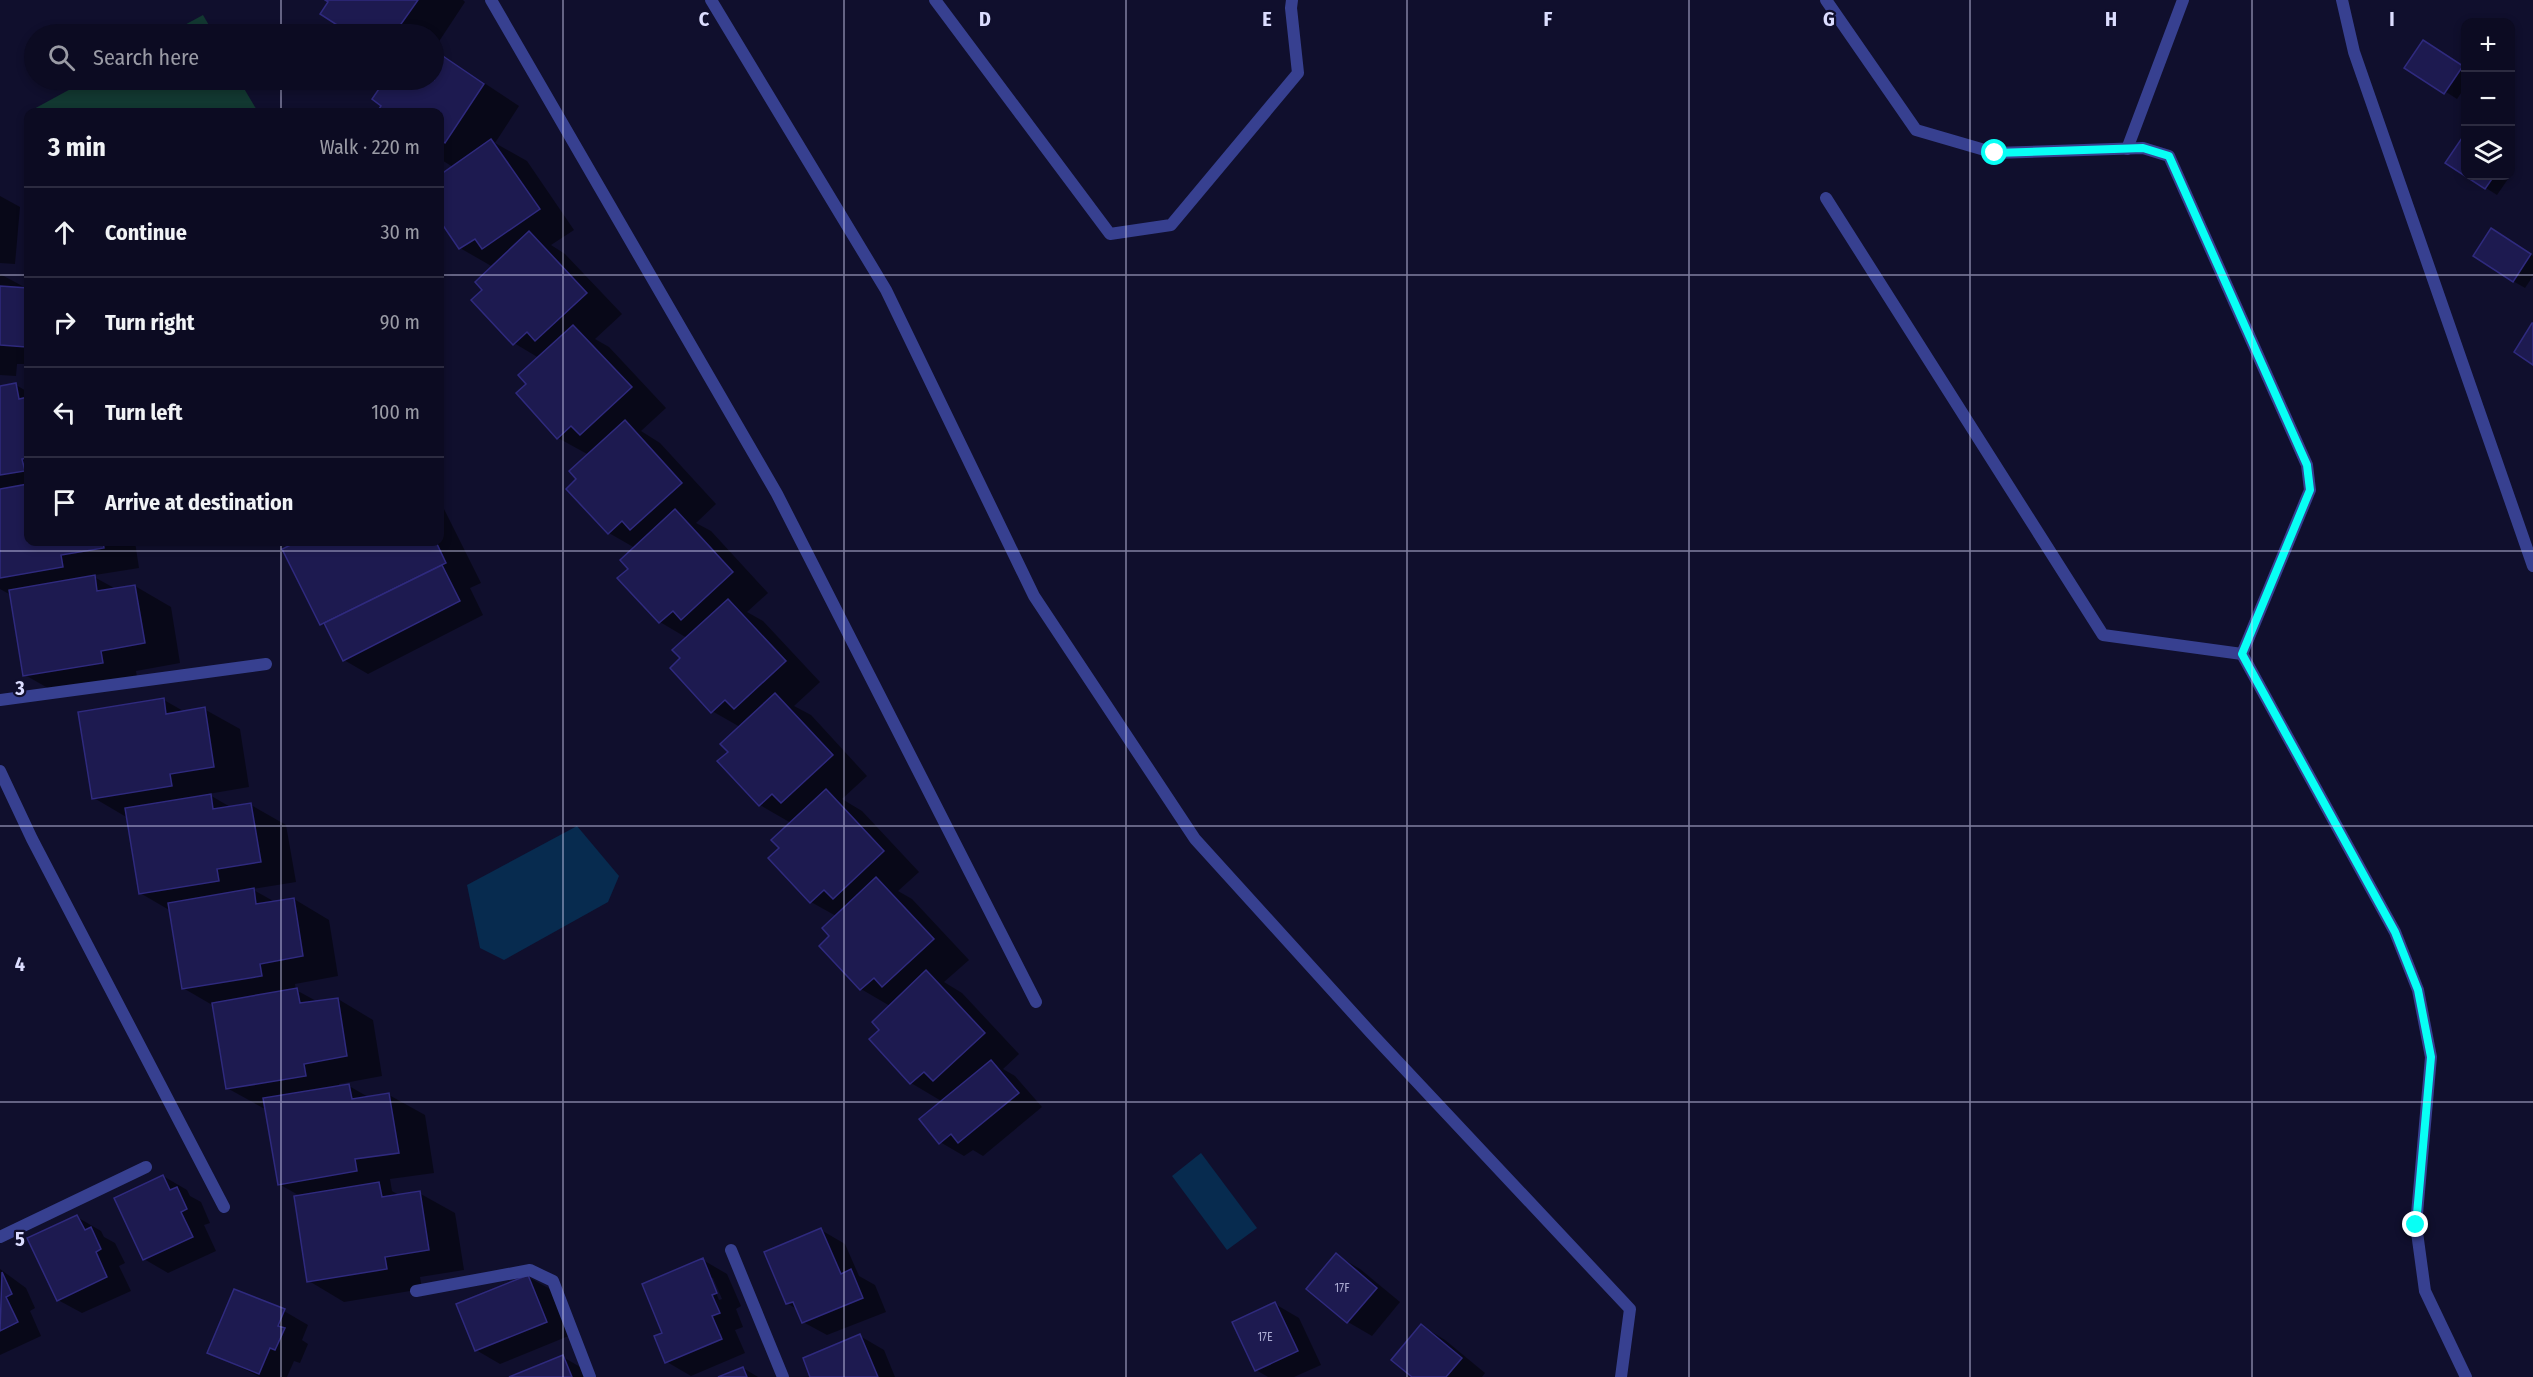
<!DOCTYPE html>
<html lang="en">
<head>
<meta charset="utf-8">
<style>
  :root { --surface:#0c0b22; --page:#15142a; --text:#f1f3f6; --muted:#9a9ba5; --line:#2c2b40 }
  body { margin:0; font-family:"Fira Sans Condensed",sans-serif; background:var(--page); color:var(--text) }
  .controls { position:absolute; right:18px; top:18px; display:grid; overflow:hidden; border-radius:12px; box-shadow:0 3px 9px #0003 }
  .controls button { width:54px; height:54px; display:grid; place-items:center; padding:0; border:0; border-bottom:2px solid var(--line); background:var(--surface); color:var(--text); font:30px sans-serif }
  .stop { position:absolute; width:18px; height:18px; margin:-14px; border:4px solid #08fff5; border-radius:50%; background:#fff }
  .stop.end { background:#08fff5; border-color:#fff; box-shadow:0 2px 6px #0008 }
  .list { margin:0; padding:0; list-style:none }
  h2 { display:flex; justify-content:space-between; align-items:center; height:78px; margin:0; padding:0 24px; font-size:26px }
  h2 small { font-size:20px; font-weight:400; color:var(--muted) }
  .list li { display:grid; grid-template-columns:39px 1fr auto; gap:18px; align-items:center; box-sizing:border-box; height:90px; padding:0 24px; border-top:2px solid var(--line) }
  .list b { display:block; font-size:22px; white-space:nowrap }
  .list em { font-size:20px; font-style:normal; color:var(--muted) }
  .icon { flex:none; width:33px; height:33px; fill:none; stroke:currentColor; stroke-width:2; stroke-linecap:round; stroke-linejoin:round }
  .map { position:relative; flex:none; width:2533px; height:1377px; overflow:hidden }
  .search { position:absolute; background:var(--surface); box-shadow:0 3px 9px #0003; left:24px; top:24px; width:420px; height:66px; display:flex; align-items:center; gap:15px; box-sizing:border-box; padding:0 21px; border-radius:33px; color:var(--muted); font-size:22px }
  .panel { position:absolute; background:var(--surface); box-shadow:0 3px 9px #0003; left:24px; top:108px; width:420px; height:438px; border-radius:12px }
  .map>svg:first-child { display:block }
</style>
</head>
<body>
<div class="map">
<svg width="2533" height="1377" viewBox="0 0 2533 1377">
  <rect width="100%" height="100%" fill="#100f2d"/>
  <!-- green -->
  <g fill="#123831">
    <path d="M203,15l11,19h-46z"/>
    <path d="M87,80h152l19,32h-225l-1,-2z"/>
  </g>
  <!-- water -->
  <g fill="#072b4f">
    <path d="M577,826l42,50 -11,26 -104,58 -24,-12 -13,-63z"/>
    <path d="M1201,1153l56,75 -30,22 -55,-74z"/>
  </g>
  <!-- shadow -->
  <g fill="#0007" fill-rule="evenodd">
    <path d="M328,0h135l2,2 -31,47v-15h-80l-32,-21 8,-12z"/>
    <path d="M2435,48l31,20v18l-9,13 -50,-32z"/>
    <path d="M434,50l85,56 -24,37 32,18 47,69 -23,15 14,9 57,60 -27,25 14,8 57,61 -25,23 19,12 56,61 -20,19 15,8 57,62 -21,19 16,9 57,61 -26,24 17,9 56,61 -25,23 20,12 57,61 -21,19 14,8 57,61 -25,22 18,11 57,61 -16,15 12,7 27,31 -59,49 -10,-6 -9,6 -24,-14 3,-40 -32,-19 -40,-44 10,-9 9,-24 -29,-17 -30,-53 5,-20 -25,-14 -30,-54 10,-25 -31,-18 -30,-53 10,-25 -28,-16 -30,-53 5,-20 -27,-16 -30,-53 5,-21 -26,-15 -31,-53 11,-25 -31,-17 -30,-54 11,-26 -25,-15 -30,-53 9,-23 -33,-19 -20,-30v-41l13,-10 -13,-8v-47h-61l4,-7 -9,-6 13,-19h47z"/>
    <path d="M2466,137v38l-18,-12z"/>
    <path d="M2467,176h43l-13,19z"/>
    <path d="M0,196l20,11 -5,57 -15,-1z"/>
    <path d="M2504,237l29,19v20l-8,12 -12,-7z"/>
    <path d="M0,274l28,15v75h-11l-1,12 -16,-1z"/>
    <path d="M16,385l12,7v150h107l4,26 -44,7 1,3 20,11 19,-3 36,21 9,56 -44,8 2,12 -78,12 -35,-20 -14,-80 -11,-6v-202z"/>
    <path d="M440,506l4,3 37,74 -11,5 13,27 -115,59 -24,-14 -16,-32 -7,-4 -37,-75 16,-7h140z"/>
    <path d="M164,700l21,12 19,-3 36,20 9,58 -41,7 24,14 19,-3 35,20 10,57 -44,7 23,13 19,-3 35,21 9,56 -43,8 1,6 22,12 20,-3 35,21 9,56 -43,8v3l10,-1 21,12 19,-3 36,20 9,58 -44,6 2,12 8,5 19,-3 36,20 9,57 -44,7 2,12 -78,13 -35,-21 -9,-85 -21,-12 -12,-76h-4l-36,-20 -13,-82 -31,-18 -12,-77 -31,-18 -12,-75 -34,-20z"/>
    <path d="M163,1176l24,14 3,6 11,6 9,21 -6,2 12,26 -48,22 -24,-14z"/>
    <path d="M77,1217l24,14 3,6 11,6 10,20 -6,3 12,25 -49,22 -24,-13z"/>
    <path d="M821,1230l24,14 14,32 16,9 11,27 -59,23 -24,-13 -5,-12 -11,-7z"/>
    <path d="M1336,1255l24,14 40,33 -28,34 -24,-14 -40,-33z"/>
    <path d="M703,1260l24,14 14,32 -5,3 7,18 -8,3 10,23 -54,23 -24,-14 -3,-29zM710,1278h3l9,21 -3,1z"/>
    <path d="M0,1269l26,19 9,20 -5,3 11,25 -41,19z"/>
    <path d="M528,1277l24,13 19,45 -71,29 -24,-14z"/>
    <path d="M1275,1304l24,14 22,47 -27,12h-26l-12,-7z"/>
    <path d="M284,1311l24,14 -6,15 6,4 -8,19 -6,-2 -7,16h-27l-51,-25z"/>
    <path d="M1422,1326l23,14 40,33 -3,4h-68z"/>
    <path d="M860,1336l24,14 11,27h-83z"/>
    <path d="M563,1357l24,14 3,6h-77z"/>
    <path d="M743,1368l15,9h-36z"/>
  </g>
  <!-- building -->
  <g fill="#1d1a50" stroke="#2f2a7e" stroke-width="1.5">
    <path d="M325,0h93l-24,34 -13,-2 -2,2h-28l-31,-20 8,-12z"/>
    <path d="M2423,40l40,26 -19,28 -40,-26z"/>
    <path d="M434,50l50,34 -39,59 -5,-4v-27h-63l4,-6 -9,-7 13,-19h49z"/>
    <path d="M2464,135l2,41h28l-9,13 -40,-26z"/>
    <path d="M491,139l49,70 -58,40 -7,-10 -16,10 -19,-28v-46z"/>
    <path d="M2491,228l40,26 -18,28 -40,-26z"/>
    <path d="M529,231l58,62 -52,48 -8,-9 -14,13 -42,-45 11,-10 -7,-8z"/>
    <path d="M0,286l28,2 -2,59 -26,-2z"/>
    <path d="M2532,323h1v42l-19,-13z"/>
    <path d="M573,325l59,62 -52,48 -9,-9 -14,13 -41,-46 10,-9 -8,-9z"/>
    <path d="M16,383l3,16 9,-2v61l-6,1 3,12 -25,4v-89z"/>
    <path d="M625,420l57,63 -52,47 -8,-9 -14,13 -42,-45 10,-10 -7,-8z"/>
    <path d="M28,484v58h75l1,6 -43,7 2,12 -63,11v-89z"/>
    <path d="M675,509l58,63 -52,48 -8,-9 -14,12 -42,-45 11,-9 -8,-9z"/>
    <path d="M297,542h139l10,21 -126,62 -38,-76z"/>
    <path d="M442,565l18,36 -117,60 -19,-38z"/>
    <path d="M95,575l2,16 38,-6 10,58 -44,8 2,12 -80,13 -14,-86z"/>
    <path d="M728,599l58,62 -52,48 -9,-9 -14,13 -41,-45 10,-10 -8,-8z"/>
    <path d="M775,693l58,62 -52,48 -9,-9 -13,12 -42,-45 11,-9 -8,-8z"/>
    <path d="M164,698l2,16 39,-7 9,60 -44,7 2,12 -80,13 -14,-87z"/>
    <path d="M826,789l58,62 -51,48 -9,-9 -14,13 -42,-45 11,-10 -8,-8z"/>
    <path d="M211,794l2,15 38,-6 10,59 -44,7 2,12 -80,13 -14,-86z"/>
    <path d="M876,877l58,62 -52,48 -8,-9 -14,12 -41,-44 10,-10 -7,-8z"/>
    <path d="M254,888l2,16 38,-6 9,58 -43,8 2,12 -80,13 -14,-86z"/>
    <path d="M926,970l59,63 -52,48 -9,-9 -14,12 -41,-45 10,-9 -7,-8z"/>
    <path d="M297,988l3,15 38,-5 9,58 -43,8 2,12 -80,13 -14,-86z"/>
    <path d="M991,1060l28,33 -61,50 -7,-9 -12,10 -20,-25z"/>
    <path d="M349,1084l3,15 37,-6 10,60 -44,6 2,12 -79,14 -15,-87z"/>
    <path d="M163,1175l7,15 7,-3 10,22 -6,3 12,25 -50,23 -29,-62z"/>
    <path d="M379,1182l3,15 38,-6 9,59 -44,7 2,12 -80,13 -13,-86z"/>
    <path d="M77,1215l8,15 6,-3 10,22 -5,3 11,25 -50,24 -30,-63z"/>
    <path d="M821,1228l20,46 10,-5 12,29 -61,25 -9,-21 -7,2 -22,-52z"/>
    <path d="M1336,1253l41,35 -30,35 -41,-34z"/>
    <path d="M703,1258l14,35 -5,2 8,18 -8,3 10,23 -57,24 -11,-27 8,-3 -20,-49z"/>
    <path d="M2,1272l10,22 -6,3 12,25 -18,9z"/>
    <path d="M528,1275l19,47 -72,29 -19,-47z"/>
    <path d="M234,1289l51,20 -7,17 7,2 -10,22 -5,-2 -11,26 -52,-21z"/>
    <path d="M1275,1302l23,49 -43,20 -23,-49z"/>
    <path d="M1421,1324l41,34 -16,19h-34l-21,-17z"/>
    <path d="M860,1334l18,43h-68l-7,-19z"/>
    <path d="M563,1355l9,22h-63z"/>
    <path d="M743,1367l4,10h-29z"/>
  </g>
  <g fill="none" stroke-linecap="round" stroke-linejoin="round">
    <!-- service -->
    <g stroke="#374090" stroke-width="12">
      <path d="M491,0l286,494 259,508"/>
      <path d="M711,0l175,290 148,306 161,243 176,194 259,276 -9,68"/>
      <path d="M935,0l175,234 61,-9 127,-152 -7,-65 1,-8"/>
      <path d="M1826,0l90,130 79,23 148,-5 26,8 138,309 3,25 -68,164 153,278 23,58 13,67 -15,168 9,66 41,86"/>
      <path d="M2342,0l12,52 179,514"/>
      <path d="M2127,149l56,-149"/>
      <path d="M1826,198l277,437 139,19"/>
      <path d="M0,700l266,-36"/>
      <path d="M0,771l32,68 192,368"/>
      <path d="M0,1237l146,-70"/>
      <path d="M731,1250l52,127"/>
      <path d="M416,1291l114,-21 23,11 37,96"/>
    </g>
  </g>
  <g fill="none" stroke-linecap="round" stroke-linejoin="round">
    <!-- route -->
    <path stroke="#08fff5" stroke-width="8" d="M1995,153l148,-5 26,8 138,309 3,25 -68,164 153,278 23,58 13,67 -15,168"/>
  </g>
  <!-- grid -->
  <path fill="none" stroke="#dcddff" stroke-width="1.5" stroke-opacity="0.55" d="M281,0v34M563,0v1377M844,0v1377M1126,0v1377M1407,0v1377M1689,0v1377M1970,0v1377M2252,0v1377M281,80v32M0,275h28M440,275h2093M281,542v835M0,551h2533M0,826h2533M0,1102h2533"/>
  <g text-anchor="middle" dominant-baseline="central" stroke-width="4.5" stroke-linejoin="round" paint-order="stroke">
    <!-- number labels -->
    <g font-size="12" fill="#acacd3">
      <text x="1342" y="1288">17F</text>
      <text x="1265" y="1337">17E</text>
    </g>
  </g>
  <g font-size="20" text-anchor="middle" font-weight="bold" fill="#dcddff" stroke="#100f2d" stroke-width="4.5" stroke-linejoin="round" paint-order="stroke">
    <text x="704" y="26">C</text>
    <text x="985" y="26">D</text>
    <text x="1267" y="26">E</text>
    <text x="1548" y="26">F</text>
    <text x="1829" y="26">G</text>
    <text x="2111" y="26">H</text>
    <text x="2392" y="26">I</text>
    <text x="20" y="695">3</text>
    <text x="20" y="971">4</text>
    <text x="20" y="1246">5</text>
  </g>
</svg>
<div class="controls">
<button>+</button>
<button>−</button>
<button><svg class="icon" aria-label="layers" viewBox="0 0 24 24"><path d="M12 4l9 5-9 5-9-5zM3 14l9 5 9-5"/></svg></button>
</div>
<div class="stop" style="left:1995px;top:153px"></div>
<div class="stop end" style="left:2416px;top:1225px"></div>
<div class="search"><svg class="icon" aria-label="search" viewBox="0 0 24 24"><circle cx="10" cy="10" r="6"/><path d="M15 15l6 6"/></svg>Search here</div>
<section class="panel">
<h2>3 min<small>Walk · 220 m</small></h2>
<ul class="list">
<li><svg class="icon" aria-label="ahead" viewBox="0 0 24 24"><path d="M12 20V5M6 11l6-6 6 6"/></svg><div><b>Continue</b></div><em>30 m</em></li>
<li><svg class="icon" aria-label="right" viewBox="0 0 24 24"><path d="M7 20v-9h11M14 6l5 5-5 5"/></svg><div><b>Turn right</b></div><em>90 m</em></li>
<li><svg class="icon" aria-label="left" viewBox="0 0 24 24"><path d="M17 20v-9H6M10 6l-5 5 5 5"/></svg><div><b>Turn left</b></div><em>100 m</em></li>
<li><svg class="icon" aria-label="arrive" viewBox="0 0 24 24"><path d="M6 21V4h12l-3 4 3 4H6"/></svg><div><b>Arrive at destination</b></div></li>
</ul>
</section>
</div>
</body>
</html>
